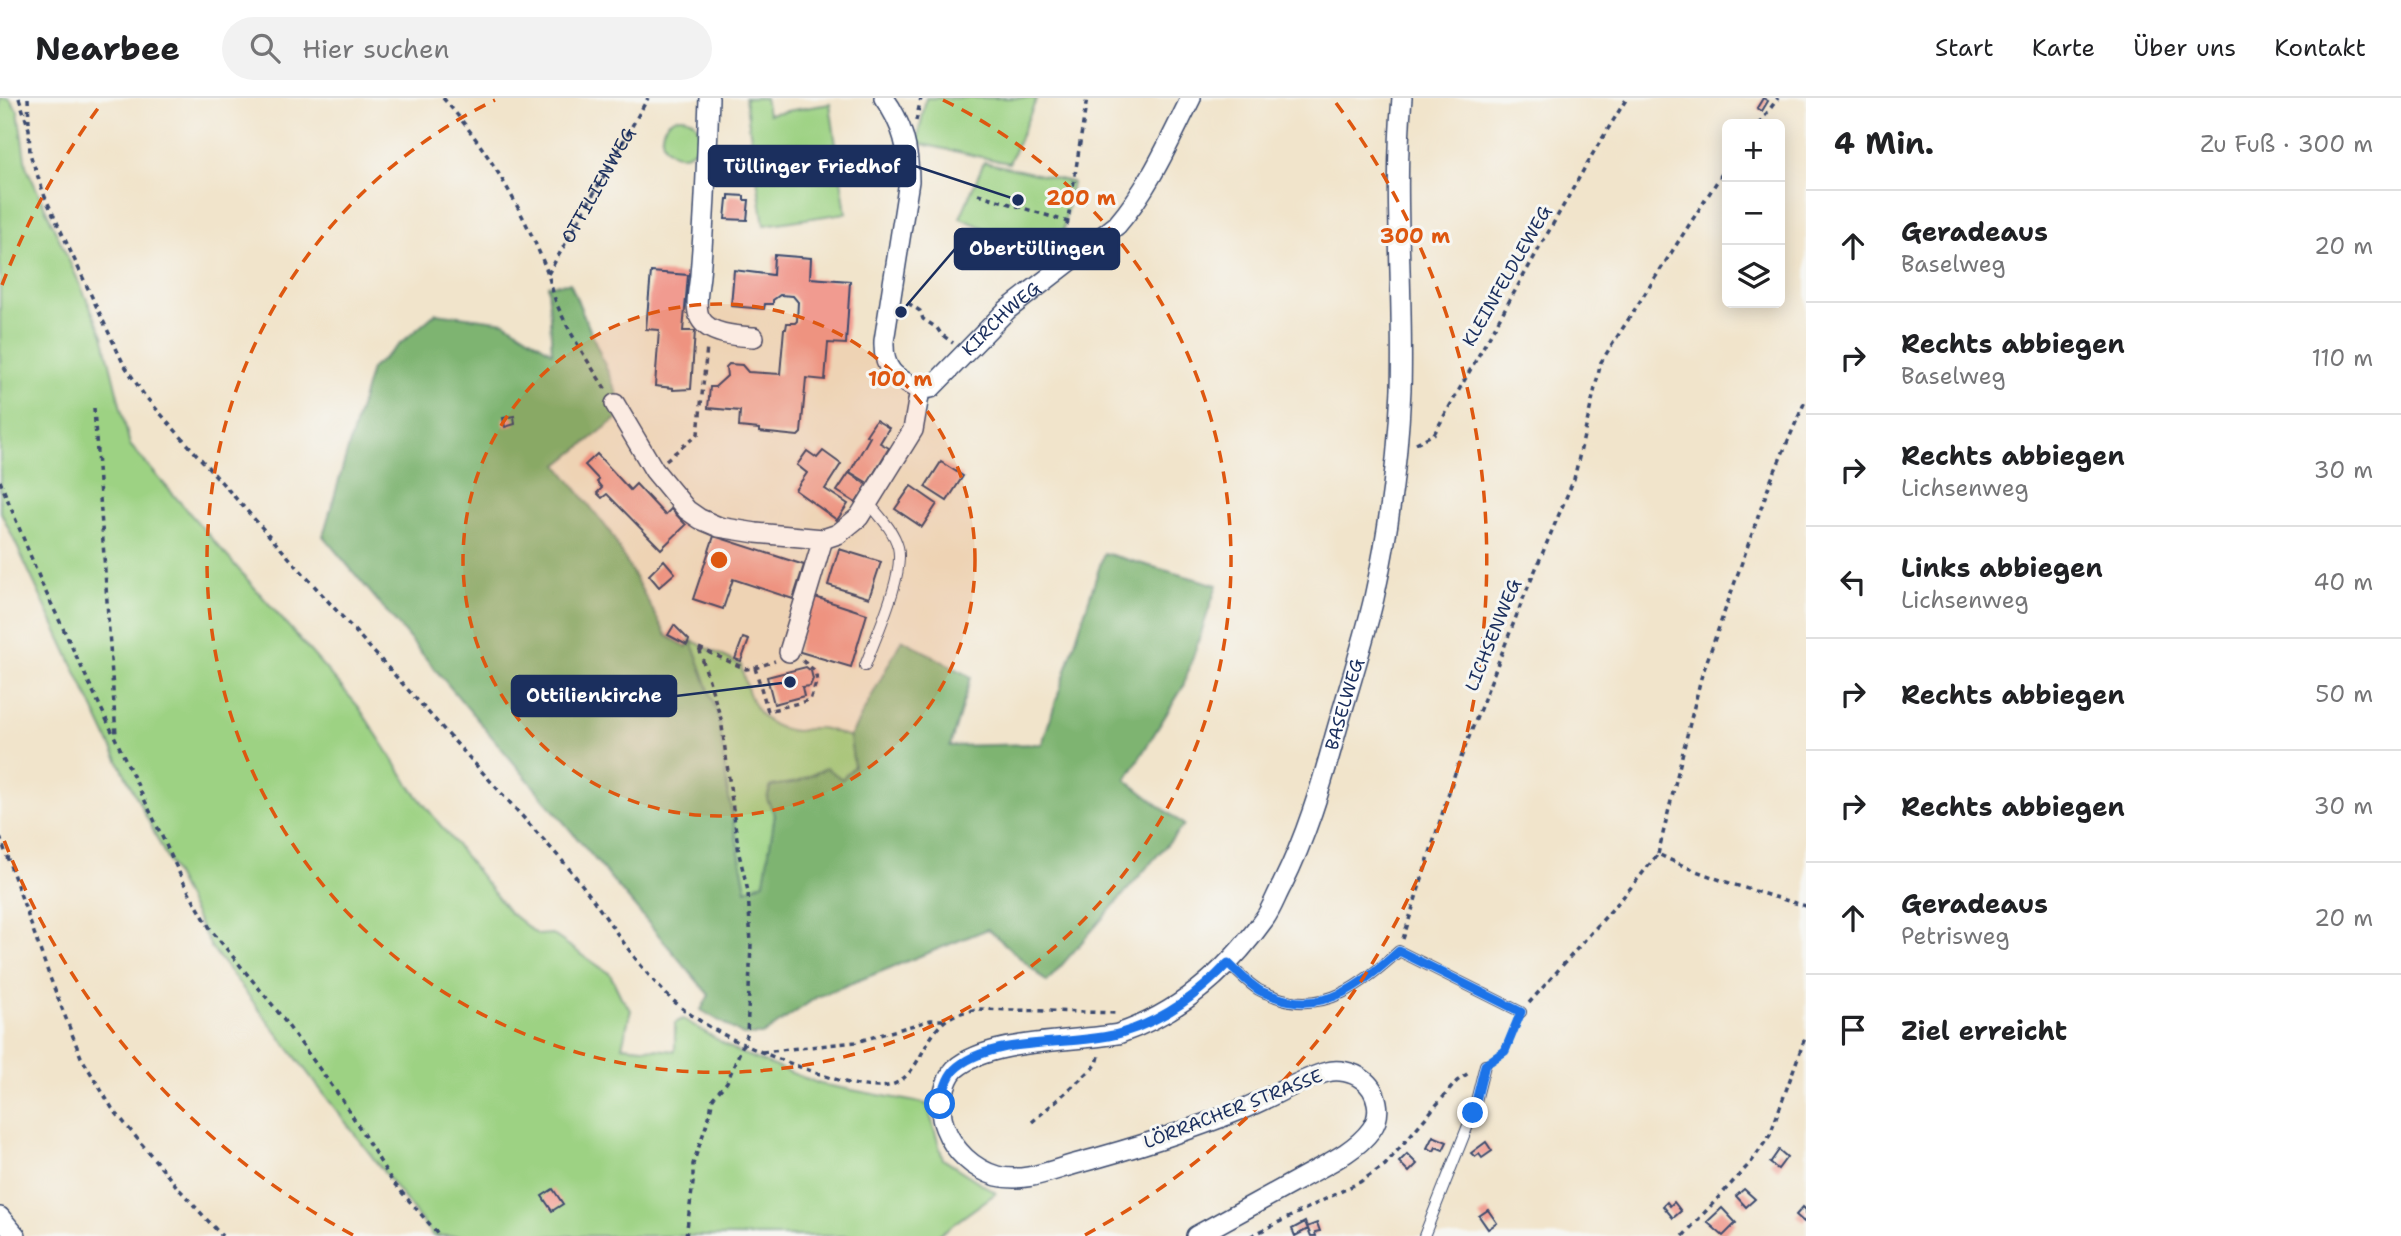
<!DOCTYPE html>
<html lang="de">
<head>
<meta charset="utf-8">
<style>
  :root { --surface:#fff; --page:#f2f2f2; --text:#202124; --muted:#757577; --line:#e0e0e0 }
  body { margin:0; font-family:"Shantell Sans",sans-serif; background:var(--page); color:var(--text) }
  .controls { position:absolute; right:21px; top:21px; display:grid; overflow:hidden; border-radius:10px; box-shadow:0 4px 18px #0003 }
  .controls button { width:63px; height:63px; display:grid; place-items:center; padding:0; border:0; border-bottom:2px solid var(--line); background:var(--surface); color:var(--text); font:35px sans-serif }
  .stop { position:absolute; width:21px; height:21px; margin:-16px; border:5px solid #1a73e8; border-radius:50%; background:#fff }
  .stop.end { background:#1a73e8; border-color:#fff; box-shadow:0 2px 7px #0008 }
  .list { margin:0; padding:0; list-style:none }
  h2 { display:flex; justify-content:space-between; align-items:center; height:91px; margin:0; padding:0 28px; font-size:30px }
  h2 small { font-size:23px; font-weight:400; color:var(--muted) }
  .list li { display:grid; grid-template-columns:46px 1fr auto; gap:21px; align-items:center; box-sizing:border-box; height:112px; padding:0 28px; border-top:2px solid var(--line) }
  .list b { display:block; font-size:26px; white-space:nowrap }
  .list p { margin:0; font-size:23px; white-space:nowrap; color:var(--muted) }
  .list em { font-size:23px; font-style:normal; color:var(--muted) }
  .icon { flex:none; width:38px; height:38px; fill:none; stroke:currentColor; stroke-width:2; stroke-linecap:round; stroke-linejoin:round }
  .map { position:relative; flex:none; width:1806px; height:1138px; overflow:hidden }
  header { display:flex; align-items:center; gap:42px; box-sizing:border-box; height:98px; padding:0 35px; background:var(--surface); border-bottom:2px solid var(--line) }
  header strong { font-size:33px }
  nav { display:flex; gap:38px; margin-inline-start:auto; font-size:24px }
  .search { width:490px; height:63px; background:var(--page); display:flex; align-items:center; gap:18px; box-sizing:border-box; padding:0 24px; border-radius:38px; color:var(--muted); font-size:26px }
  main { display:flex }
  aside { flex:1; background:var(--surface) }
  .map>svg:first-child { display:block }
</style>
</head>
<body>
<header>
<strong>Nearbee</strong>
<div class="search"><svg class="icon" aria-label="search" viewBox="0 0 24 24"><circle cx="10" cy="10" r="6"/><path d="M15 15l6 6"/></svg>Hier suchen</div>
<nav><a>Start</a><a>Karte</a><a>Über uns</a><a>Kontakt</a></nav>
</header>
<main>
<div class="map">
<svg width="1806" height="1138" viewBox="0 0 1806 1138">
  <rect width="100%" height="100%" fill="#f6f6f2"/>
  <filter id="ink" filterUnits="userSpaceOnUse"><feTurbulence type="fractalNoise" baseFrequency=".0143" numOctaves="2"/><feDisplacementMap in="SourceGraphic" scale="14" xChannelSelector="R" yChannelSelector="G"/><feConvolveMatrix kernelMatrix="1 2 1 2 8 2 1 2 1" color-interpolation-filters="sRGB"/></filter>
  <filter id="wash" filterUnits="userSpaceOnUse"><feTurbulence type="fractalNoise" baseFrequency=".00686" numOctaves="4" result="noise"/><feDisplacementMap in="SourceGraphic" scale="28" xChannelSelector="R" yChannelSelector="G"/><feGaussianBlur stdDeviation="1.57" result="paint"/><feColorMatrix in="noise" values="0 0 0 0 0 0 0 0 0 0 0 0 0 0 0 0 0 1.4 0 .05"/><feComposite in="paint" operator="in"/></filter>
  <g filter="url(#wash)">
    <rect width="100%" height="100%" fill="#f1e4cb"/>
    <!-- green -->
    <g fill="#9dd283" stroke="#5c8070" stroke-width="2">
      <path d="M0,0h9l9,13 8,55 77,169 27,110 228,261 54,83 97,123 29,23 14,-1 58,40 11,23 10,13 -9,36 53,5v-28l8,-4 55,33 82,32 107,20 16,55 53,34 -59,43h-504l-222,-289 -101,-203 -110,-234z"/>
      <path d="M745,0h20l3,16 62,-10 16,109 -82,12z"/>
      <path d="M926,0h111l-28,65 -92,-20z"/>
      <circle cx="681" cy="38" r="19"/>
      <path d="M984,64l88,20 -14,77 -98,-41z"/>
      <path d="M691,542l50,25c7,32 16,63 55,66 7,0 14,-4 22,-3 10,0 22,6 32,9l4,29 -12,13 -16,-11 -28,14 -28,5 -3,12 8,16 -11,68 -18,7 -19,-102 -8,-69z"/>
    </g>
    <!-- forest -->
    <path fill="#7eb471" stroke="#4c7268" stroke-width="2" d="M570,185l55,129 -67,53 52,67 57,104 20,11 4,-7 28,79 8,69 19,102 18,-8 11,-67 -8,-16 4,-13 27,-4 28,-14 16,11 12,-13 -4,-29 52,-98 69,38 -21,69 92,-2 62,-191 113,32 -34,102 -57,93 58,45 -137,157 -59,-53 -171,68 -55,38h-19l-42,-25 8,-15 -386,-459 48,-167 65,-56 69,9 47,30 -4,-67z"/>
    <g id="blocks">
      <!-- building -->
      <g fill="#f19b90">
        <path d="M1763,0l5,3 -6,10 -5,-3z"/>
        <path d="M729,97l15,1v4h5l-2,20 -22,-1 2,-20h2z"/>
        <path d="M774,157l37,3 -1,20 40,3 -4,63 -18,-1 -3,37 -19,-2 -5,55 -3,3 -39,-4v-3l-20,-2 1,-16 -32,-3 2,-21h5l12,-11 -1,-9 3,-3 13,1 6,7 32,2 4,-45h2l1,-6h8l2,-2 1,-19 -5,-6 -13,-1 -7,5v4h-8l-1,5 -33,-3 3,-36 39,5z"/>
        <path d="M651,174l37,3 -5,56h12l-4,58 -18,1v-2l-18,-2 4,-56 -13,-1z"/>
        <path d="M514,318l1,8 -10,3 -2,-9z"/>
        <path d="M876,322l13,8 -9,15 9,5 -21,35 -18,-11 20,-35 -4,-2z"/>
        <path d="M807,353l10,7 6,-7 18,13 -16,25 23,15 -11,16 -42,-30 12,-17 -10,-8z"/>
        <path d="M597,356l33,36 6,-6 29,31 6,-6 15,16 -25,24 -54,-55 -5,4 -5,-5 5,-5 -5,-6 2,-2 -14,-15z"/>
        <path d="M941,364l22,14 -16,25 -22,-14z"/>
        <path d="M849,375l18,12 -11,18 -19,-12z"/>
        <path d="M911,388l26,18 -15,23 -27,-18z"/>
        <path d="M714,438l90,29 -11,34 -60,-20 -10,30 -30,-10z"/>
        <path d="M839,451l42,13 -12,36 -41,-13z"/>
        <path d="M664,462l11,13 -16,14 -10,-12z"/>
        <path d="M812,498l55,18 -16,53 -54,-16z"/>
        <path d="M674,527l15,15 -2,5 -19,-10z"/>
        <path d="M743,540l6,2 -8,21 -6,-2z"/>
        <path d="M806,569l5,4 2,8 -3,7 -8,1 2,9 -30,8 -7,-27z"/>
        <path d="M1433,1038l14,6 -4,8 -7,-3 -2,4 -7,-3z"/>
        <path d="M1486,1044l6,9 -10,7 -3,-4 -4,3 -4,-4z"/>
        <path d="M1779,1052l8,7 -9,12 -8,-6z"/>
        <path d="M1407,1056l10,10 -8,8 -10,-10z"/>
        <path d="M553,1091l10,15 -11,7 -10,-15z"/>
        <path d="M1744,1091l11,10 -9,8 -10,-11z"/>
        <path d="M1667,1104l3,4 4,-4 7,9 -8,7 -10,-12z"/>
        <path d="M1803,1109l3,3v9l-2,3 -8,-7z"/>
        <path d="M1722,1110l14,15 -13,13 -16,-14z"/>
        <path d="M1488,1112l9,13 -9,6 -9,-13z"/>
        <path d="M1305,1124l2,5 10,-4 3,8 -5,1 1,4h-5l-3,-7 -13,7 -3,-7z"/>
      </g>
    </g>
  </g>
  <g filter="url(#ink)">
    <use href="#blocks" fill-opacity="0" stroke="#3b4a6e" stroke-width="2"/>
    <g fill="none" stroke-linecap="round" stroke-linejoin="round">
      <defs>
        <g id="lane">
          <path d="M865,568c10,-28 40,-91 33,-119 -5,-18 -19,-31 -30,-45"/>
          <path d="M1228,865c9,9 18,18 28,25 5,4 13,6 20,9 49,18 88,-14 123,-46l122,61"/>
          <path d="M1424,1138l49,-123 12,-48"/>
        </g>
        <g id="street">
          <path d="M709,0c-2,59 -4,118 -9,177 -1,12 -6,32 0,43 9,17 37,18 54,19"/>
          <path d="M884,0c19,26 25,52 25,83l-25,160c-1,30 10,36 36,49"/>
          <path id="s2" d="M920,292l11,-2 76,-78 110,-85c32,-37 52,-83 74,-127"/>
          <path d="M615,306l39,66 33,40 13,9 19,8 37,6 67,6 15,-5 21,-17 54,-87 7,-40"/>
          <path d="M789,554l34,-113"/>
          <path d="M0,1119l16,19"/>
          <path id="s3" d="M1196,1138c34,-19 68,-37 102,-56 24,-14 56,-27 73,-50 12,-16 7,-40 -9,-51 -9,-7 -24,-10 -35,-7 -27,7 -60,28 -87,38 -54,22 -109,39 -165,54 -25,7 -52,19 -78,12 -24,-7 -43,-25 -52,-48 -5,-12 -5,-23 -1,-36 2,-8 5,-17 11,-23 34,-30 119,-27 163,-35 62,-21 110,-64 147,-116 7,-10 11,-22 17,-33 24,-48 39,-98 53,-149 13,-46 28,-91 39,-138 15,-68 24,-139 27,-209 3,-96 -8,-196 1,-291"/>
        </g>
      </defs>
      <!-- lane casing -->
      <use href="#lane" stroke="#3b4a6e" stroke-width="12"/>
      <!-- street casing -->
      <use href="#street" stroke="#3b4a6e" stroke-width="22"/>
      <!-- path -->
      <g stroke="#3b4a6e" stroke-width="3.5" stroke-dasharray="5 5" stroke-linecap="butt">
        <path d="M19,0l10,31 1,25 15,43 78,166 21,32c137,155 276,308 415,462 39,43 67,97 108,138 38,36 85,54 133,72 26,9 52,20 79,20 40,-1 41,-47 67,-67 10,-7 22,-9 33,-11l139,4"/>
        <path d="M28,0l1,26"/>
        <path d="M443,0c45,51 79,110 104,173 4,12 6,25 11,36 13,29 31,56 48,83"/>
        <path d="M916,23l5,-23"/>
        <path d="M1759,26l19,-26"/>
        <path d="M978,96l90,28"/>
        <path d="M1064,147l23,-147"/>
        <path id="s1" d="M548,176l100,-176"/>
        <path d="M908,205l12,8 3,8 14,9 4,6 12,9"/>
        <path d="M94,310l22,327"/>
        <path d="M1416,345l18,-9 158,-279 35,-57"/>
        <path d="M666,362l32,-26 9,-87"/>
        <path d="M0,383l42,103 143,301 26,45 64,78 68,93 49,80 48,55"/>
        <path d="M699,550l47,21 9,-1 20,-7"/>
        <path d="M755,570l13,43 42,-11 7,-20 -2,-9 -13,-11"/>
        <path d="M0,739l49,138 32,82 31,51 66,80 44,48"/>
        <path d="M1658,756l43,-176 70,-198 35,-81"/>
        <path d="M1403,841l52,-166 68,-174 51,-120 27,-117 126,-196"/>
        <path d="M1529,905l95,-107 34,-42c46,23 98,38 148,52"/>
        <path d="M762,954l94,-10 75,-22h16"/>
        <path d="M1495,960l10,-7 12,-30"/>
        <path d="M1032,1024l59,-52 6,-6 3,-12"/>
        <path d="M686,1138l7,-53v-19l16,-47 4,-19 14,-16 20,-47 4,-91 -3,-53 -9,-37 -18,-135 -22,-71"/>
        <path d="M1251,1138l109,-54 25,-17 72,-84 13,-9"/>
        <path d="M1683,1138l69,-75 18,-26 36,-100"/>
      </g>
      <!-- lane -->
      <use href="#lane" stroke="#fff" stroke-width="10"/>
      <!-- street -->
      <use href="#street" stroke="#fff" stroke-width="19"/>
    </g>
  </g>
  <g fill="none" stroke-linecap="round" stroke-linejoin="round" filter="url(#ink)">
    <!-- route -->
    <path stroke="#1a73e8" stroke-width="9" d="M940,1006c3,-11 6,-25 14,-34 35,-35 121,-23 167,-37 41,-12 78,-39 107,-70 9,9 18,18 28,25 5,5 13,6 20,9 49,18 88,-14 123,-46l122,61 -16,39 -20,14 -12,48"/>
  </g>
  <!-- distance rings -->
  <circle cx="719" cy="462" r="256" fill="#de5710" fill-opacity=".12"/>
  <g fill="none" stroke="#de5710" stroke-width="3.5" stroke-dasharray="12 9">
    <circle cx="719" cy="462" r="256"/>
    <path d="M943 2A512 512 0 1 1 495 2"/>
    <path d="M353 1137A768 768 0 0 1 2 737M2 187A768 768 0 0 1 102 5M1336 5A768 768 0 0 1 1085 1137"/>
  </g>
  <g text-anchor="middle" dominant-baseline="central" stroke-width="6" stroke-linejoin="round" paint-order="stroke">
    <!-- street labels -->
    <g font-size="18" fill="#1b2f5e" stroke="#f6f6f2">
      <text stroke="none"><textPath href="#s1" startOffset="102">OTTILIENWEG</textPath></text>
      <text transform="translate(1507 178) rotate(-60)">KLEINFELDLEWEG</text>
      <text stroke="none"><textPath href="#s2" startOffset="110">KIRCHWEG</textPath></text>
      <text transform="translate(1493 537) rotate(-68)">LICHSENWEG</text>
      <text stroke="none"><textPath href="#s3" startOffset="1372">BASELWEG</textPath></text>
      <text transform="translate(1233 1011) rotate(-21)">LÖRRACHER STRASSE</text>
    </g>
  </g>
  <circle cx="719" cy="462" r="10" fill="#de5710" stroke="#f6f6f2" stroke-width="3.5"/>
  <g font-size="21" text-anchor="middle" font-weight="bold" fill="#de5710" stroke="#f6f6f2" stroke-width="6" stroke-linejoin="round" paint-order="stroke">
    <text x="1081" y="107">200 m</text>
    <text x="1415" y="145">300 m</text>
    <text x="900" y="288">100 m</text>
  </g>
  <!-- callouts -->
  <path fill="none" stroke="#1b2f5e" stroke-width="2.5" d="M1018 102L915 68M901 214L955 151M790 584L676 598"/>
  <g fill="#1b2f5e" stroke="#f6f6f2" stroke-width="2.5">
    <circle cx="1018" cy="102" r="7"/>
    <circle cx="901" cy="214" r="7"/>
    <circle cx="790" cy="584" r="7"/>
  </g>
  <g fill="#1b2f5e" stroke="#1b2f5e" stroke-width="2.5">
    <rect x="709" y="48" width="206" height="40" rx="7"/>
    <rect x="955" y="131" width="164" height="40" rx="7"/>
    <rect x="512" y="578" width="164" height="40" rx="7"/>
  </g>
  <g font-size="19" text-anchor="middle" font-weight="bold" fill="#fff">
    <text x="812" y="75">Tüllinger Friedhof</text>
    <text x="1037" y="157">Obertüllingen</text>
    <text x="594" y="604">Ottilienkirche</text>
  </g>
</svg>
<div class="controls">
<button>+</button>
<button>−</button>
<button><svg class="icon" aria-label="layers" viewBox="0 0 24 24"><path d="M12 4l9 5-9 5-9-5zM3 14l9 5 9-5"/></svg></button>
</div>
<div class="stop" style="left:940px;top:1006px"></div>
<div class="stop end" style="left:1473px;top:1015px"></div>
</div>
<aside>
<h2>4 Min.<small>Zu Fuß · 300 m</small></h2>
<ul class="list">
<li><svg class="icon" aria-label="ahead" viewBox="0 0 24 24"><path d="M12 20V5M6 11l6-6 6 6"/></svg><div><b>Geradeaus</b><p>Baselweg</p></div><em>20 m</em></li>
<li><svg class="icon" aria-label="right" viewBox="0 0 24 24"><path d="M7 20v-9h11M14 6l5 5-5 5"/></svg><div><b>Rechts abbiegen</b><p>Baselweg</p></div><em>110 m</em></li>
<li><svg class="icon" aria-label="right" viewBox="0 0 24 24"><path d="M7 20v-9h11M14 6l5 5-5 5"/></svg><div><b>Rechts abbiegen</b><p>Lichsenweg</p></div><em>30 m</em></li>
<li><svg class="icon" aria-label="left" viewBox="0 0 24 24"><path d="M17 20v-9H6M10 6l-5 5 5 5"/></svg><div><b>Links abbiegen</b><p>Lichsenweg</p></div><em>40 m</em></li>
<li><svg class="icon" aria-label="right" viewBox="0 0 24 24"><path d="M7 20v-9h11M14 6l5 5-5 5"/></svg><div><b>Rechts abbiegen</b></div><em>50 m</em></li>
<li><svg class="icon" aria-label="right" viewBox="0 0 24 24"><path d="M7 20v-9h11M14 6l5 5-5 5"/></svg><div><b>Rechts abbiegen</b></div><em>30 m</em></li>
<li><svg class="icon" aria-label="ahead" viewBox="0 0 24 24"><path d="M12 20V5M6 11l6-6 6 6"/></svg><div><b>Geradeaus</b><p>Petrisweg</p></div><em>20 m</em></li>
<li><svg class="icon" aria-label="arrive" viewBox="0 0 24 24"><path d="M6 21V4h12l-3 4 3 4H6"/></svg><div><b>Ziel erreicht</b></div></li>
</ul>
</aside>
</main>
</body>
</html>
